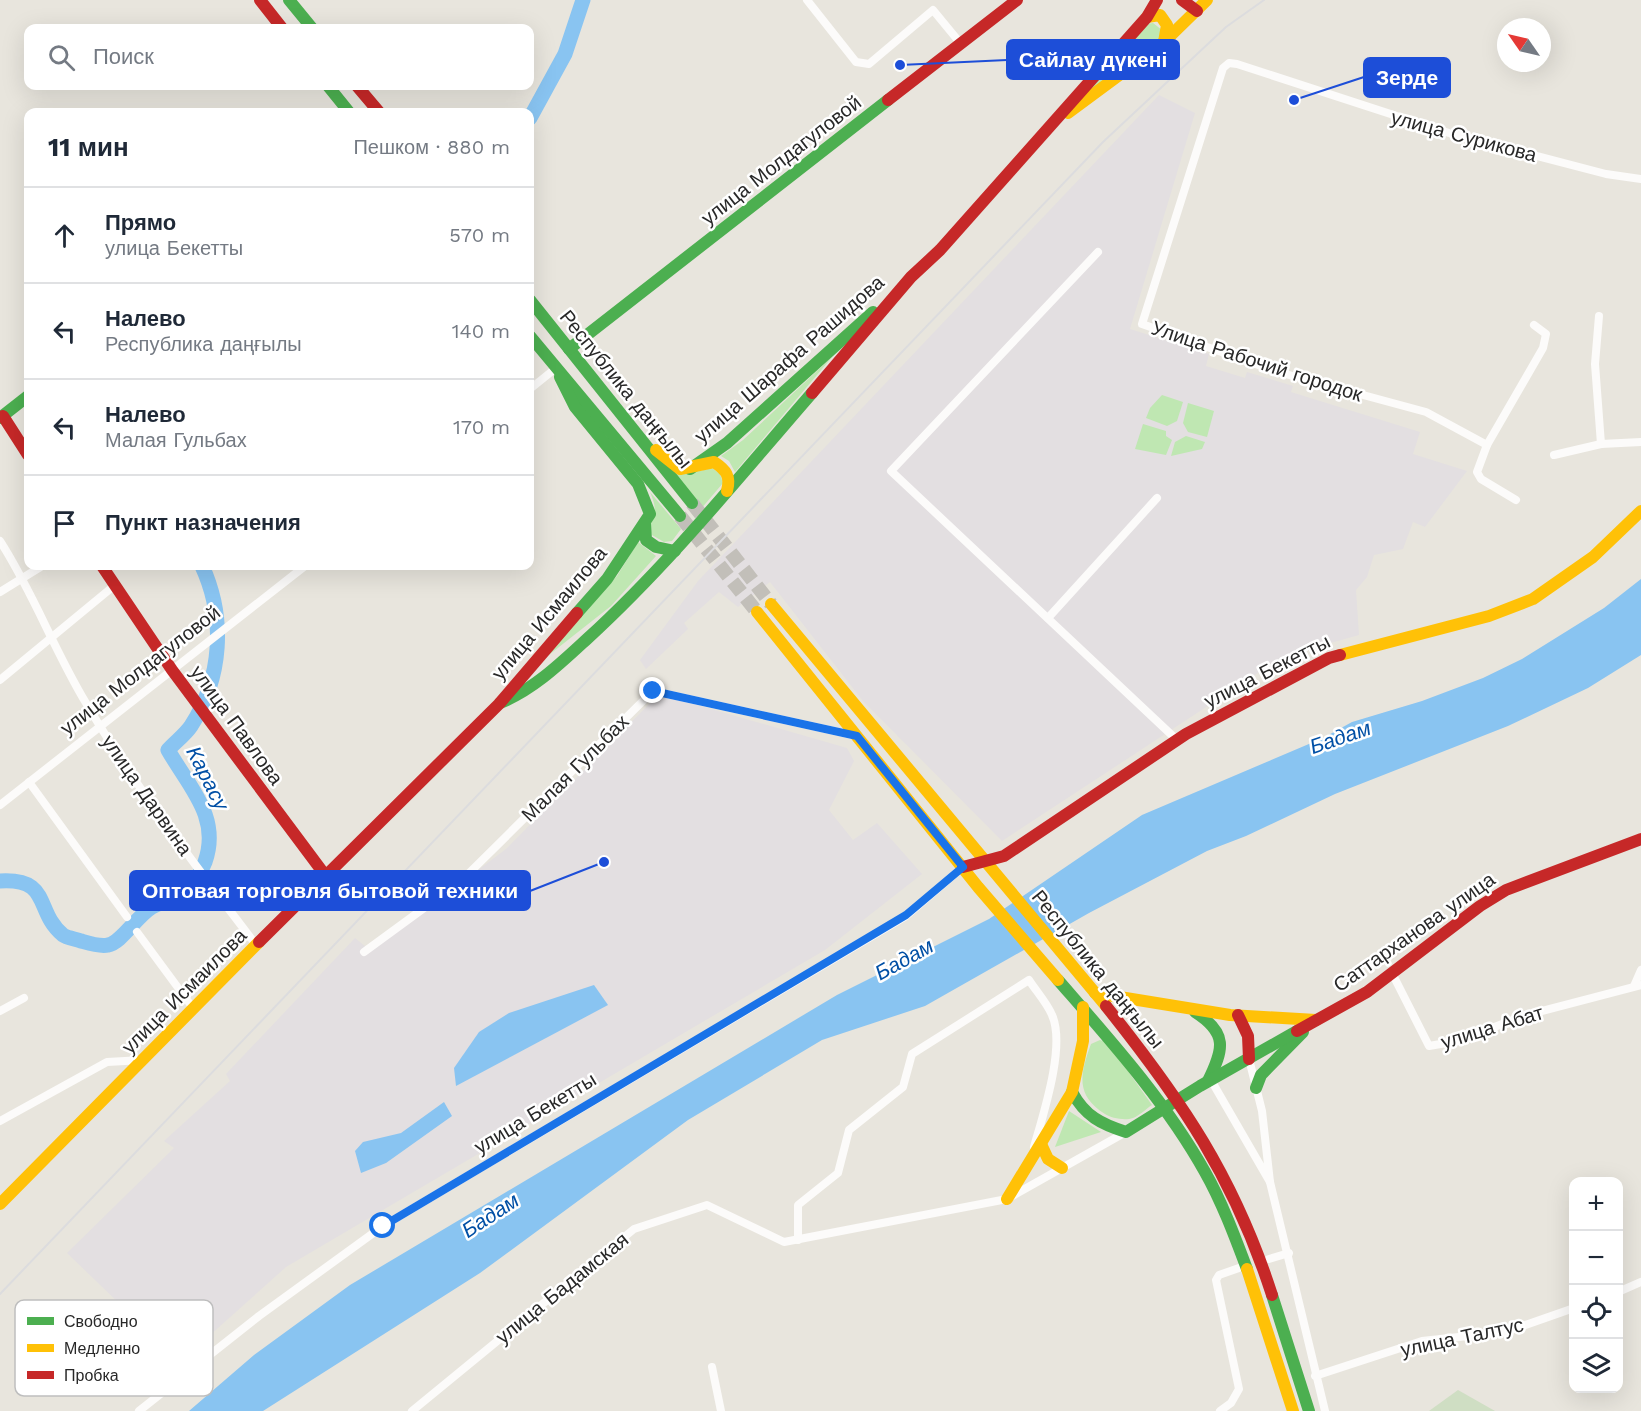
<!DOCTYPE html>
<html lang="ru">
<head>
<meta charset="utf-8">
<style>
  :root { --surface:#fff; --page:#f2f2f3; --text:#1f2937; --muted:#747a83; --line:#e0e1e3 }
  body { margin:0; font-family:"Work Sans",sans-serif; background:var(--page); color:var(--text) }
  .controls { position:absolute; right:18px; bottom:18px; display:grid; overflow:hidden; border-radius:12px; box-shadow:0 6px 24px #0002 }
  .controls button { width:54px; height:54px; display:grid; place-items:center; padding:0; border:0; border-bottom:2px solid var(--line); background:var(--surface); color:var(--text); font:30px sans-serif }
  .compass { position:absolute; left:1497px; top:18px; width:54px; height:54px; border-radius:50%; background:var(--surface); box-shadow:0 6px 24px #0002; rotate:304deg }
  .stop { position:absolute; width:18px; height:18px; margin:-14px; border:4px solid #1a73e8; border-radius:50%; background:#fff }
  .stop.end { background:#1a73e8; border-color:#fff; box-shadow:0 2px 6px #0008 }
  .list { margin:0; padding:0; list-style:none }
  h2 { display:flex; justify-content:space-between; align-items:center; height:78px; margin:0; padding:0 24px; font-size:26px }
  h2 small { font-size:20px; font-weight:400; color:var(--muted) }
  .list li { display:grid; grid-template-columns:39px 1fr auto; gap:18px; align-items:center; box-sizing:border-box; height:96px; padding:0 24px; border-top:2px solid var(--line) }
  .list b { display:block; font-size:22px; white-space:nowrap }
  .list p { margin:0; font-size:20px; white-space:nowrap; color:var(--muted) }
  .list em { font-size:20px; font-style:normal; color:var(--muted) }
  .icon { flex:none; width:33px; height:33px; fill:none; stroke:currentColor; stroke-width:2; stroke-linecap:round; stroke-linejoin:round }
  .map { position:relative; flex:none; width:1641px; height:1411px; overflow:hidden }
  .search { position:absolute; background:var(--surface); box-shadow:0 6px 24px #0002; left:24px; top:24px; width:510px; height:66px; display:flex; align-items:center; gap:15px; box-sizing:border-box; padding:0 21px; border-radius:12px; color:var(--muted); font-size:22px }
  .panel { position:absolute; background:var(--surface); box-shadow:0 6px 24px #0002; left:24px; top:108px; width:510px; height:462px; border-radius:12px }
  .map>svg:first-child { display:block }
</style>
</head>
<body>
<div class="map">
<svg width="1641" height="1411" viewBox="0 0 1641 1411">
  <rect width="100%" height="100%" fill="#e8e5dd"/>
  <!-- industrial -->
  <g fill="#e3dfe1">
    <path d="M1159,95l36,18 -65,216 79,25 -3,12 39,12 2,-6 46,14 -2,6 129,40 -7,22 54,17 -42,56 -12,-5 -10,27 -29,6 -7,22 -11,13 3,45 -75,21 -282,185 -139,-140 -93,-119 -32,25 -19,-15 -35,31 4,6 -42,40 -6,-9 58,-79z"/>
    <path d="M659,694l188,54 7,13 -25,49 24,30 24,-17 45,51 -97,76 -539,317 -106,95 -113,-109 107,-105 -10,-7 66,-60 -4,-7 129,-136 16,13 135,-102z"/>
  </g>
  <!-- green -->
  <g fill="#bfe7b2">
    <path d="M1153,23l9,7 -3,10 -89,68 76,-84z"/>
    <path d="M833,356l-98,116 -6,-11 -8,-5 22,-16z"/>
    <path d="M1162,395l21,7 -6,19 -10,5 -21,-8 4,-10z"/>
    <path d="M1188,403l26,8 -7,26 -19,-5 -5,-9z"/>
    <path d="M1143,424l23,7v5l6,4 -6,15 -31,-6z"/>
    <path d="M1186,436l19,6 -3,7 -31,7 4,-14z"/>
    <path d="M662,465c23,13 26,8 50,3l8,6 3,9 -23,27z"/>
    <path d="M650,492l31,37 -9,12 -8,1 -12,-7 -3,-8c8,-14 7,-21 1,-35z"/>
    <path d="M638,542l18,14 -45,50 -85,67 91,-97z"/>
    <path d="M1100,1040l8,3 44,62c-5,3 -13,11 -19,13 -8,3 -22,0 -28,-4 -30,-19 -25,-40 -14,-70z"/>
    <path d="M1069,1111l32,21 -46,15z"/>
  </g>
  <!-- cemetery -->
  <path fill="#cfdec3" d="M1458,1390l37,21h-66z"/>
  <!-- water -->
  <g fill="#89c4f1">
    <path d="M1641,579v76l-53,33 -80,38 -173,68 -89,42 -39,15 -118,62 -164,93 -103,34 -134,80 -208,153 -217,138h-74l65,-56 96,-70 487,-290 152,-76 153,-104 181,-77 29,-16 70,-21 61,-23 39,-19 82,-51z"/>
    <path d="M594,985l14,20 -152,81 -2,-18 25,-36 30,-19z"/>
    <path d="M444,1102l8,14 -66,47 -25,10 -6,-22 8,-9 38,-9z"/>
  </g>
  <g fill="none" stroke-linecap="round" stroke-linejoin="round">
    <!-- river -->
    <g stroke="#89c4f1" stroke-width="15">
      <path d="M530,118l35,-64 18,-54"/>
      <path d="M0,881c52,-3 34,30 63,54 4,3 13,4 18,6 7,2 19,6 27,4 13,-2 28,-28 44,-38 9,-5 20,-7 29,-13 12,-9 19,-18 24,-32 16,-45 -16,-75 -37,-112 7,-8 17,-15 23,-24 31,-48 35,-108 11,-160"/>
    </g>
    <!-- primary-tunnel -->
    <g stroke="#c2bfb9" stroke-width="14" stroke-dasharray="14 7" stroke-linecap="butt">
      <path d="M692,503l79,101"/>
      <path d="M680,516l77,96"/>
    </g>
    <!-- street -->
    <g stroke="#fcfbfa" stroke-width="8">
      <path d="M807,0l49,62 13,2 64,-54 28,34"/>
      <path d="M1098,252l-207,219 286,269"/>
      <path d="M1599,316l-4,48 6,80"/>
      <path d="M530,389l26,-21"/>
      <path d="M1487,445l-61,-33 -148,-40 -136,-48 81,-256 6,-5 8,1 212,69 157,41 35,5"/>
      <path d="M1554,455l47,-11 40,-2"/>
      <path d="M1516,500l-35,-21 -4,-7 10,-27 56,-97 3,-14 -12,-9"/>
      <path d="M0,541c33,51 54,109 86,162 50,85 111,165 171,243"/>
      <path d="M0,592l42,-26"/>
      <path d="M1048,618l109,-120"/>
      <path d="M0,680l115,-95"/>
      <path d="M29,782l98,135"/>
      <path d="M0,805l305,-239"/>
      <path d="M137,932l56,76"/>
      <path d="M364,952l97,-71 192,-190 204,45"/>
      <path d="M1392,973l37,73 29,-5 65,-25 118,-31"/>
      <path d="M1634,986l7,-16"/>
      <path d="M0,1011l24,-13"/>
      <path d="M1211,1080l59,102 -8,-71 -13,-52"/>
      <path d="M0,1121l107,-59 36,-2"/>
      <path d="M1270,1182l55,229"/>
      <path d="M798,1240v-35l40,-32 11,-43 54,-43 9,-33 117,-74c7,11 18,23 23,35 14,31 -9,100 -18,132"/>
      <path d="M1269,1259l20,-6"/>
      <path d="M1618,1292l23,-10"/>
      <path d="M712,1367l9,44"/>
      <path d="M1315,1376l107,-35 83,-9 69,-24"/>
      <path d="M139,1411l120,-95 124,-90 523,-310 57,-49"/>
      <path d="M412,1411l222,-182 73,-24 77,37 223,-43 119,-67"/>
      <path d="M1220,1411l11,-8 8,-14 -23,-109 3,-5 20,-7"/>
    </g>
    <!-- fast -->
    <g stroke="#4caf50" stroke-width="12">
      <path d="M289,0l23,28"/>
      <path d="M328,86l21,26"/>
      <path d="M530,300l162,203"/>
      <path d="M530,336l150,180"/>
      <path d="M569,349l319,-249"/>
      <path d="M560,377l15,30 63,77 12,30 -43,65 -30,34"/>
      <path d="M0,418l28,-22"/>
      <path d="M690,469l37,-26 146,-131"/>
      <path d="M645,523l1,17 10,7 19,4"/>
      <path d="M500,703c33,-13 61,-40 87,-64 82,-75 152,-162 225,-246"/>
      <path d="M1058,980c53,61 108,122 147,192 17,30 30,65 42,97"/>
      <path d="M1195,1012c33,21 29,37 13,69"/>
      <path d="M1256,1088l5,-13 42,-43"/>
      <path d="M1072,1092c13,24 29,32 54,40l74,-46 97,-55"/>
      <path d="M1272,1295l37,116"/>
    </g>
    <!-- slow -->
    <g stroke="#ffc107" stroke-width="12">
      <path d="M1147,17l13,-2 7,10 -3,17"/>
      <path d="M1068,113l96,-71 43,-42"/>
      <path d="M656,450l24,19 34,-7c12,8 17,14 13,29"/>
      <path d="M771,604l335,402"/>
      <path d="M757,612l221,275 80,93"/>
      <path d="M1340,655l149,-39 44,-17 60,-42 48,-46"/>
      <path d="M1095,993l135,22 86,5"/>
      <path d="M1041,1144l7,15 14,9"/>
      <path d="M1007,1199l65,-107 11,-51v-34"/>
      <path d="M0,1204l259,-262"/>
      <path d="M1247,1269l46,142"/>
    </g>
    <!-- jam -->
    <g stroke="#c62828" stroke-width="12">
      <path d="M260,0l22,28"/>
      <path d="M1182,0l15,11"/>
      <path d="M357,86l22,26"/>
      <path d="M888,100l129,-100"/>
      <path d="M812,393l99,-116 29,-27 207,-233 10,-17"/>
      <path d="M3,416l25,39"/>
      <path d="M102,566l70,104 153,205"/>
      <path d="M963,867l41,-11 182,-122 143,-76 11,-3"/>
      <path d="M259,942l240,-238 78,-91"/>
      <path d="M1106,1006c76,95 128,171 166,289"/>
      <path d="M1238,1015l10,21 1,23"/>
      <path d="M1297,1031l70,-39 113,-86 26,-16 135,-51"/>
    </g>
    <!-- rail -->
    <path stroke="#dcdcde" stroke-width="2" d="M0,1294l1103,-1152 123,-115 38,-27"/>
  </g>
  <g fill="none" stroke-linecap="round" stroke-linejoin="round">
    <!-- route -->
    <path stroke="#1a73e8" stroke-width="8" d="M383,1226l523,-311 57,-48 -106,-131 -204,-45"/>
  </g>
  <g text-anchor="middle" dominant-baseline="central" stroke-width="5" stroke-linejoin="round" paint-order="stroke">
    <!-- street labels -->
    <g font-size="20" fill="#282828" stroke="#fff">
      <text transform="translate(1464 136) rotate(15)">улица Сурикова</text>
      <text transform="translate(781 160) rotate(-38)">улица Молдагуловой</text>
      <text transform="translate(789 359) rotate(-41)">улица Шарафа Рашидова</text>
      <text transform="translate(1257 361) rotate(18)">Улица Рабочий городок</text>
      <text transform="translate(626 389) rotate(51)">Республика даңғылы</text>
      <text transform="translate(549 613) rotate(-50)">улица Исмаилова</text>
      <text transform="translate(140 670) rotate(-38)">улица Молдагуловой</text>
      <text transform="translate(1267 671) rotate(-27)">улица Бекетты</text>
      <text transform="translate(237 725) rotate(54)">улица Павлова</text>
      <text transform="translate(575 768) rotate(-45)">Малая Гульбах</text>
      <text transform="translate(147 795) rotate(55)">улица Дарвина</text>
      <text transform="translate(1414 932) rotate(-35)">Саттарханова улица</text>
      <text transform="translate(1098 969) rotate(51)">Республика даңғылы</text>
      <text transform="translate(184 991) rotate(-45)">улица Исмаилова</text>
      <text transform="translate(1492 1027) rotate(-17)">улица Абат</text>
      <text transform="translate(535 1113) rotate(-31)">улица Бекетты</text>
      <text transform="translate(562 1288) rotate(-39)">улица Бадамская</text>
      <text transform="translate(1462 1337) rotate(-12)">улица Талтус</text>
    </g>
    <!-- water labels -->
    <g font-size="21" font-style="italic" fill="#004fa5" stroke="#fff">
      <text transform="translate(1340 737) rotate(-19)">Бадам</text>
      <text transform="translate(208 778) rotate(63)">Карасу</text>
      <text transform="translate(904 959) rotate(-29)">Бадам</text>
      <text transform="translate(490 1215) rotate(-33)">Бадам</text>
    </g>
  </g>
  <!-- legend -->
  <rect x="15" y="1300" width="198" height="96" rx="9" fill="#fff" stroke="#bebebe" stroke-width="1.5"/>
  <rect x="27" y="1317" width="27" height="8" fill="#4caf50"/>
  <rect x="27" y="1344" width="27" height="8" fill="#ffc107"/>
  <rect x="27" y="1371" width="27" height="8" fill="#c62828"/>
  <g font-size="16" fill="#282828">
    <text x="64" y="1327">Свободно</text>
    <text x="64" y="1354">Медленно</text>
    <text x="64" y="1381">Пробка</text>
  </g>
  <!-- callouts -->
  <path fill="none" stroke="#1d4ed8" stroke-width="2" d="M900 65L1007 60M1294 100L1364 77M604 862L530 891"/>
  <g fill="#1d4ed8" stroke="#fff" stroke-width="2">
    <circle cx="900" cy="65" r="6"/>
    <circle cx="1294" cy="100" r="6"/>
    <circle cx="604" cy="862" r="6"/>
  </g>
  <g fill="#1d4ed8" stroke="#1d4ed8" stroke-width="2">
    <rect x="1007" y="40" width="172" height="39" rx="6"/>
    <rect x="1364" y="58" width="86" height="39" rx="6"/>
    <rect x="130" y="871" width="400" height="39" rx="6"/>
  </g>
  <g font-size="21" text-anchor="middle" font-weight="bold" fill="#fff">
    <text x="1093" y="67">Сайлау дүкені</text>
    <text x="1407" y="85">Зерде</text>
    <text x="330" y="898">Оптовая торговля бытовой техники</text>
  </g>
</svg>
<div class="controls">
<button>+</button>
<button>−</button>
<button><svg class="icon" aria-label="locate" viewBox="0 0 24 24"><circle cx="12" cy="12" r="6"/><path d="M12 2v4M12 18v4M2 12h4M18 12h4"/></svg></button>
<button><svg class="icon" aria-label="layers" viewBox="0 0 24 24"><path d="M12 4l9 5-9 5-9-5zM3 14l9 5 9-5"/></svg></button>
</div>
<svg class="compass" viewBox="-18 -18 36 36"><path d="M0-13l5 13h-10z" fill="#e53935"/><path d="M0 13l5-13h-10z" fill="#747a83"/></svg>
<div class="stop" style="left:383px;top:1226px"></div>
<div class="stop end" style="left:653px;top:691px"></div>
<div class="search"><svg class="icon" aria-label="search" viewBox="0 0 24 24"><circle cx="10" cy="10" r="6"/><path d="M15 15l6 6"/></svg>Поиск</div>
<section class="panel">
<h2>11 мин<small>Пешком · 880 m</small></h2>
<ul class="list">
<li><svg class="icon" aria-label="ahead" viewBox="0 0 24 24"><path d="M12 20V5M6 11l6-6 6 6"/></svg><div><b>Прямо</b><p>улица Бекетты</p></div><em>570 m</em></li>
<li><svg class="icon" aria-label="left" viewBox="0 0 24 24"><path d="M17 20v-9H6M10 6l-5 5 5 5"/></svg><div><b>Налево</b><p>Республика даңғылы</p></div><em>140 m</em></li>
<li><svg class="icon" aria-label="left" viewBox="0 0 24 24"><path d="M17 20v-9H6M10 6l-5 5 5 5"/></svg><div><b>Налево</b><p>Малая Гульбах</p></div><em>170 m</em></li>
<li><svg class="icon" aria-label="arrive" viewBox="0 0 24 24"><path d="M6 21V4h12l-3 4 3 4H6"/></svg><div><b>Пункт назначения</b></div></li>
</ul>
</section>
</div>
</body>
</html>
